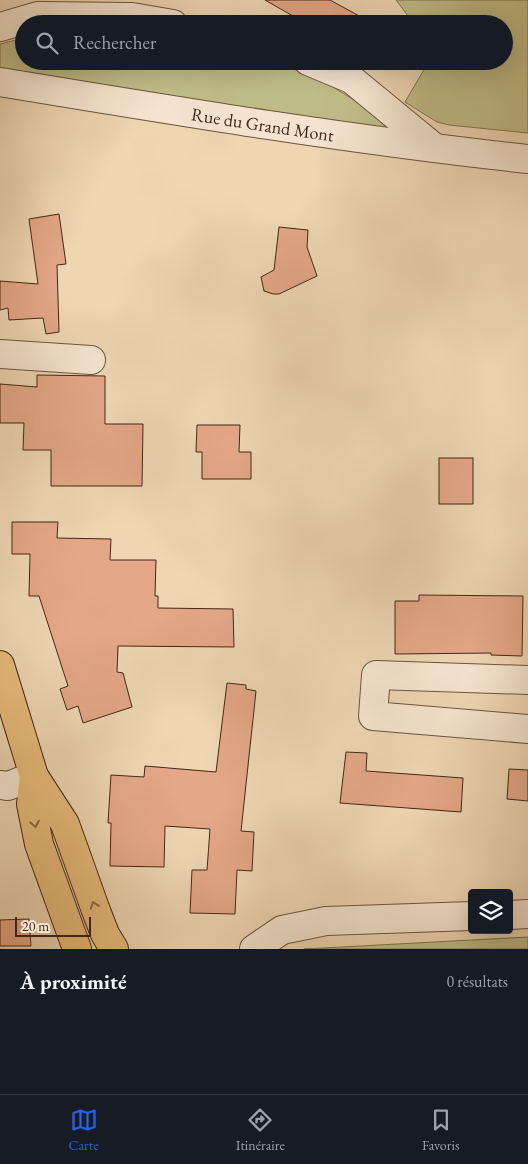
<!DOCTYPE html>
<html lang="fr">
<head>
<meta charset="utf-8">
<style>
  :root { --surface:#171b24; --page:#242831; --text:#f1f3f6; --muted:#9ea1a6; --line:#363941; --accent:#2563eb }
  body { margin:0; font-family:"EB Garamond",serif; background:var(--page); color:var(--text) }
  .controls { position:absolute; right:15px; bottom:15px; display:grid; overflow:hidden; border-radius:5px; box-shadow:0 5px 20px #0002 }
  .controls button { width:45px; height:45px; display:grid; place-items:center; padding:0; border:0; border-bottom:1px solid var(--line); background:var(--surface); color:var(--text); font:25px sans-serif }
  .scale { position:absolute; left:15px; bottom:12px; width:76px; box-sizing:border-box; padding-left:5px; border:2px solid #432717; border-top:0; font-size:14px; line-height:18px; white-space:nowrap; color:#432717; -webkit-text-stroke:4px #f4e4ce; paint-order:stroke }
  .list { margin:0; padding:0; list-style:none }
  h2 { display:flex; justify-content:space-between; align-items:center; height:65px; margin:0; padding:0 20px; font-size:21px }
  h2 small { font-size:16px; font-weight:400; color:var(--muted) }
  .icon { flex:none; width:28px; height:28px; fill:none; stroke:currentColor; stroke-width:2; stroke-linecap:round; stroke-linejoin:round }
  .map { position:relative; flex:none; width:528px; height:949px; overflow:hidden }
  .search { position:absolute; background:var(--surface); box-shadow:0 5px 20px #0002; left:15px; right:15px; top:15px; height:55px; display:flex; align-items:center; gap:12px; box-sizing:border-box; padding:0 18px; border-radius:28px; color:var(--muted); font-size:19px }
  .sheet { height:145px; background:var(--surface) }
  nav { display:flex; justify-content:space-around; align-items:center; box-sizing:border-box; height:70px; border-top:1px solid var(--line); background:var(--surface); font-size:14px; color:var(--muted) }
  nav a { display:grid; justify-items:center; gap:2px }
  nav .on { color:var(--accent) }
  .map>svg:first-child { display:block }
</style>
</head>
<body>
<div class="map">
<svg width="528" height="949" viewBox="0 0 528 949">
  <rect width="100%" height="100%" fill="#eed6b3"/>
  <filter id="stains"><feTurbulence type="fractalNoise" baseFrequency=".004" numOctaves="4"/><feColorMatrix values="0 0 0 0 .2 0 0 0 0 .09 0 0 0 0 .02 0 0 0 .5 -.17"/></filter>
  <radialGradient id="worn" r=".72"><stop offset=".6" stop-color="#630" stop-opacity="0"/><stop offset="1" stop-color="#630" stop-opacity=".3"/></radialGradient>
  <!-- green -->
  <g fill="#c0bc88" stroke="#827250">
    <path d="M396,0h132v133l-79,-8 -12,-3 -32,-20 24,-41h75v-37h-90z"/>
    <path d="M24,38v23h250l51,21 50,31 14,19 -389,-56v-32z"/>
    <path d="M528,937v12h-224z"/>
  </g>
  <!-- building -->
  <g fill="#e4a787" stroke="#432717">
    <path d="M265,0h65l44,24h-67z"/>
    <path d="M59,214l7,50 -9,1 2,67 -13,2 -3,-16 -34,2 -1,-12 -8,2v-29l38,3 -9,-65z"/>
    <path d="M279,227l29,3 -1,17 10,29 -38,18h-6l-9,-3 -3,-14 13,-7z"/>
    <path d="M37,375l68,1v48h38l-1,62h-91v-36h-28l1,-27h-24v-39l37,3z"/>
    <path d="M197,425h43l-1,27h12v27h-49v-27h-6z"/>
    <rect x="439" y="458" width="34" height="46"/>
    <path d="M12,522h46l-1,16 54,1 -1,21h46l-1,36h3v12l75,1 1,38 -116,-1 -1,26 6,1 9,34 -49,16 -5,-17 -11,4 -7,-21 8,-3 -29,-90h-10l1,-42h-18z"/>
    <path d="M419,595l104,1 -1,60 -31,-1v-2l-96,1v-53h24z"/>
    <path d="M227,683l19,2v4l10,2 -15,140 13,1 -2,39 -15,-1 -2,44 -45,-1 2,-43h15l3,-41 -45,-3 -1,41 -54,-1 1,-43h-3l3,-48 33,2 1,-11 71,6z"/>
    <path d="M346,752l21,1 -1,18 97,7 -2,34 -121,-9z"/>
    <path d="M509,769l19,1v31l-21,-2z"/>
    <path d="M29,919l2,27h-31v-26z"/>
  </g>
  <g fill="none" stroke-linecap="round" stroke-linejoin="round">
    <defs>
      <g id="minor">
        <path d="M0,27l38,-11 94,1 41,7"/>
        <path d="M308,61l43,18 84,69"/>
        <path id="s1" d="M0,82c176,29 351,58 528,77"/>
        <path d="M0,354l91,6"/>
        <path d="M528,680l-152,-5 -3,41 155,13"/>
        <path d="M0,785l8,1 26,-10"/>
        <path d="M509,915l19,-1"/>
        <path d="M254,949l28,-19 44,-9 146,-5"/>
      </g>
      <g id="major">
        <path d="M0,665l34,111 31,48 30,84 10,26 9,15"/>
        <path d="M34,776l-3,28 8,40 38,105"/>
      </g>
    </defs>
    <!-- minor casing -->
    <use href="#minor" stroke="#6e533e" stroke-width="30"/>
    <!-- major casing -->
    <use href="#major" stroke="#432717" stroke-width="30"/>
    <!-- minor -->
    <use href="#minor" stroke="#f4e4ce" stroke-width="28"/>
    <!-- major -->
    <use href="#major" stroke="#e7bb7a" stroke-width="28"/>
  </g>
  <!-- one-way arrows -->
  <defs><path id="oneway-chevron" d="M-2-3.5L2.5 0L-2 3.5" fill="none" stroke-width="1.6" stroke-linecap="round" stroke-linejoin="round" transform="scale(1.25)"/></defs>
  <g stroke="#8d6a44">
    <use href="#oneway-chevron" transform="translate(35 824) rotate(79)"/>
    <use href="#oneway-chevron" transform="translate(94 905) rotate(-110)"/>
  </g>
  <g text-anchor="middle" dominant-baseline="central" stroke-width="4.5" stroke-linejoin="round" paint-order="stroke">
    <!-- street labels -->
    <g font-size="18" fill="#432717" stroke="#f4e4ce">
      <text stroke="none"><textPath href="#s1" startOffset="266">Rue du Grand Mont</textPath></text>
    </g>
  </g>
  <rect width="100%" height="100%" filter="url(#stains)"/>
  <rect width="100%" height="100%" fill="url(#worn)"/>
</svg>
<div class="controls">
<button><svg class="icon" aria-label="layers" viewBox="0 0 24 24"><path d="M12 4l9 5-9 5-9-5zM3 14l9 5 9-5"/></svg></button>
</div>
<div class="scale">20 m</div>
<div class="search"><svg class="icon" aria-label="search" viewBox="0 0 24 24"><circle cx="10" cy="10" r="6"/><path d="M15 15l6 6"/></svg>Rechercher</div>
</div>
<section class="sheet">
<h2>À proximité<small>0 résultats</small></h2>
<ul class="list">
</ul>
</section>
<nav>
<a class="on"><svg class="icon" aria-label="map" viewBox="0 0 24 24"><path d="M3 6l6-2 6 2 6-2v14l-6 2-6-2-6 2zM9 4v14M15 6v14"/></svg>Carte</a>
<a><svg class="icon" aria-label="directions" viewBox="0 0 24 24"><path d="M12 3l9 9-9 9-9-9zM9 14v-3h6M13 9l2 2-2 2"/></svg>Itinéraire</a>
<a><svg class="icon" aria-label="saved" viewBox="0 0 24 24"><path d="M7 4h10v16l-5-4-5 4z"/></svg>Favoris</a>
</nav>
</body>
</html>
